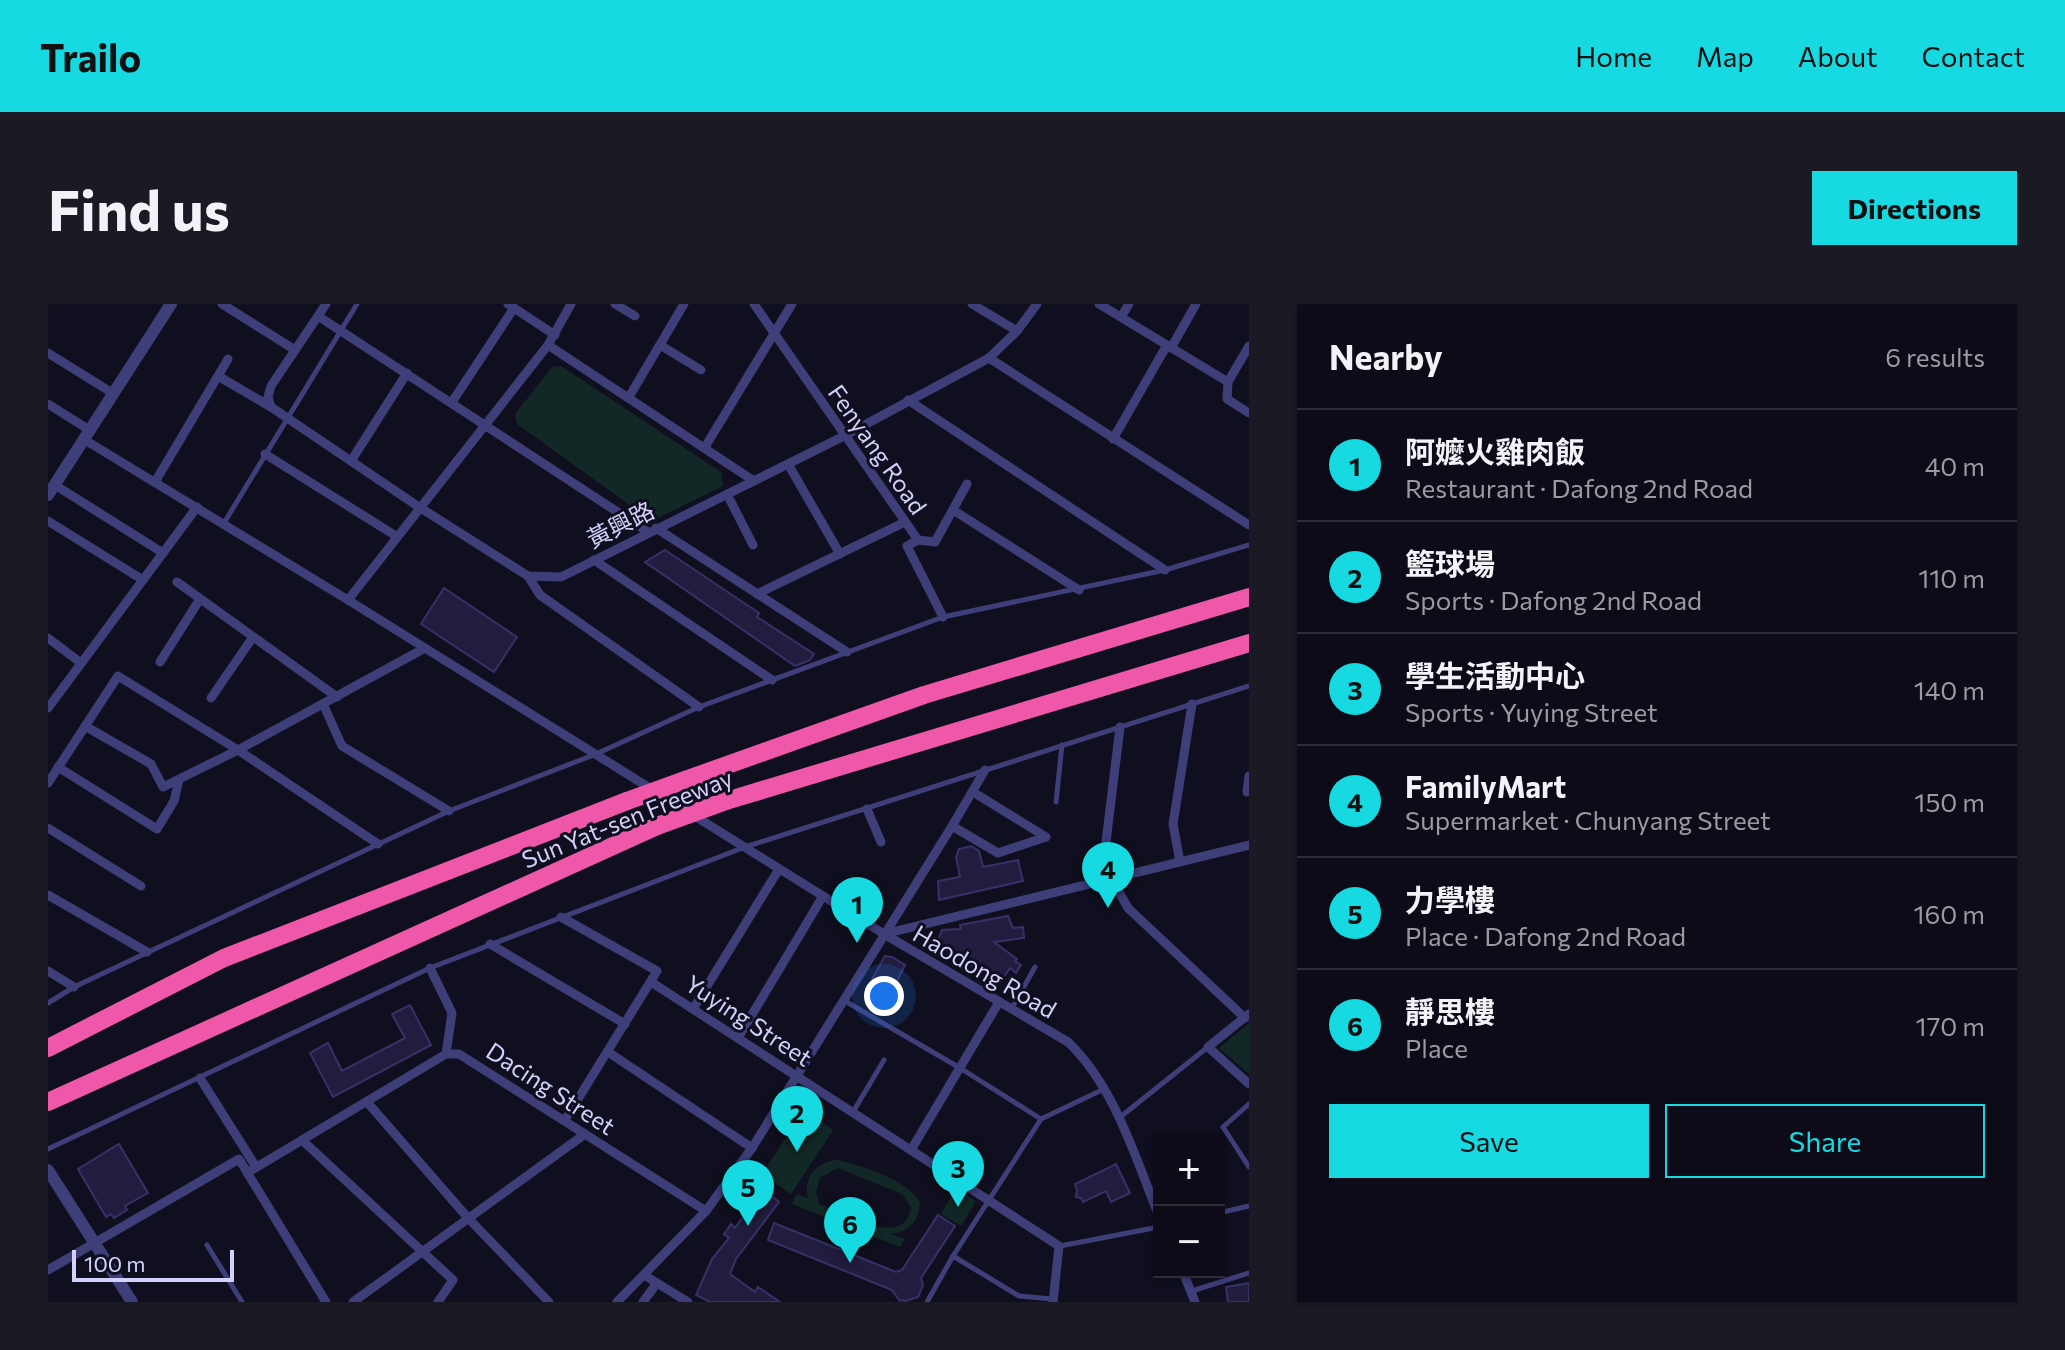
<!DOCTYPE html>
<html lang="en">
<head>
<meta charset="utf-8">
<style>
  :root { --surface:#0c0b17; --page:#1a1924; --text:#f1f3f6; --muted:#9a9ba1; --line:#2c2b36; --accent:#16d9e2 }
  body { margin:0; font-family:Commissioner,"Noto Sans TC",sans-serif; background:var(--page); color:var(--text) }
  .controls { position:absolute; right:24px; bottom:24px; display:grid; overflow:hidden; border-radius:0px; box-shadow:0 2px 6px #0004 }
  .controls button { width:72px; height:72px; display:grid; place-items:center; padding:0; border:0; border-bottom:2px solid var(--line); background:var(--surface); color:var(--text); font:40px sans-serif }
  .scale { position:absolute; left:24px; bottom:20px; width:162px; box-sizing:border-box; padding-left:8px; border:4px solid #d3d1fb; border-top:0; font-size:22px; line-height:28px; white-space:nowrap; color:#d3d1fb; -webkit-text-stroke:6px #100f1f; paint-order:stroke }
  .you { position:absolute; left:836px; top:692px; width:28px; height:28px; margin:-20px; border:6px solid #fff; border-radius:50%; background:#1a73e8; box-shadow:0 0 0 12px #1a73e833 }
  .badge { display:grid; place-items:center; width:52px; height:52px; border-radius:50%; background:var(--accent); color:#111; font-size:26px; font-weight:700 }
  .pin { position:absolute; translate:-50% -66px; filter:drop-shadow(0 2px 4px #0008) }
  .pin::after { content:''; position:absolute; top:42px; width:28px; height:24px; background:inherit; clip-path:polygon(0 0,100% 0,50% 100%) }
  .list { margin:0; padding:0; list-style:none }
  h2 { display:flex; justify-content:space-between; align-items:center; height:104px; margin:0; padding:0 32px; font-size:34px }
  h2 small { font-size:26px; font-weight:400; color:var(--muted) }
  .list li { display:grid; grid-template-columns:52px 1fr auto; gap:24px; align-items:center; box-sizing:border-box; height:112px; padding:0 32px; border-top:2px solid var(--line) }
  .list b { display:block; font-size:30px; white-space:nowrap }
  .list p { margin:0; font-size:26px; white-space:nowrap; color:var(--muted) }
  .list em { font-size:26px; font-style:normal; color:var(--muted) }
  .actions { display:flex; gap:16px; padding:24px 32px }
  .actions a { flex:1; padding:18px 0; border:2px solid var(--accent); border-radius:0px; text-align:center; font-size:28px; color:var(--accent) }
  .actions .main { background:var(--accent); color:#111 }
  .map { position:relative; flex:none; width:1201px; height:998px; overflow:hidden; border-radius:0px }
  header { display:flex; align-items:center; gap:48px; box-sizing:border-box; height:112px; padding:0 40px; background:var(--accent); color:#111 }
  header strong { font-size:38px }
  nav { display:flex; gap:44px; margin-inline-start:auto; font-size:28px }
  .intro { display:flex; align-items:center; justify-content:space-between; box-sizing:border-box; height:192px; padding:0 48px }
  h1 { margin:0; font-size:56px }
  .button { padding:20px 36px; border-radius:0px; background:var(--accent); color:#111; font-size:28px; font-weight:700 }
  main { display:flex; gap:48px; padding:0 48px }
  aside { flex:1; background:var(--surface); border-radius:0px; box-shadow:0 2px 6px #0004 }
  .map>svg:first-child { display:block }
</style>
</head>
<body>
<header>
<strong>Trailo</strong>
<nav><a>Home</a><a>Map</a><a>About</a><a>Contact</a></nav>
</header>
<div class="intro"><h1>Find us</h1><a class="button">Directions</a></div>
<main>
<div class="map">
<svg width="1201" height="998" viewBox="0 0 1201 998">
  <rect width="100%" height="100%" fill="#100f1f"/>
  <!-- green -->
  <g fill="#122826" fill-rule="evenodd">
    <path d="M513,62l160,106 2,14 -71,35 -135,-97 -2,-10 37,-47z"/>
    <path d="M1201,719v51l-30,-26z"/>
    <path d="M756,806l29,20 -42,64 -29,-20z"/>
    <path d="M790,856c25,6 71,20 82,43 -1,19 -12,29 -29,31l14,5 -5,8 -108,-43 5,-10 11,4c-5,-21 9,-37 30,-38zM790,864l64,26 9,13c-6,44 -68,6 -92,-3l-3,-11 4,-15z"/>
    <path d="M907,885l21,12 -15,25 -20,-12z"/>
  </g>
  <!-- building -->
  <g fill="#211d3e" stroke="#383168" stroke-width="2">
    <path d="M617,246l94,63 -2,4 57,37 -4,6 -15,6 -150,-104z"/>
    <path d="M396,284l73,49 -23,35 -73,-48z"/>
    <path d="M923,542l8,5 4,16 35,-7 5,21 -84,19 -1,-19 22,-4 -4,-20 3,-8z"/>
    <path d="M960,612l5,12 10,-1 1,11 -30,4 23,17 -2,2 6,4 -5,8 -6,-5 -10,15 -59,-36 -3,-7 4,-10 19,-1 -1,-4z"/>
    <path d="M837,652l7,1 13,8 -13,27 -20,-13z"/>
    <path d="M362,701l21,40 -98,52 -23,-44 18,-10 14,28 63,-33 -13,-24z"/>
    <path d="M71,840l29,49 -23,13 2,4 -13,8 -3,-4 -5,3 -28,-48z"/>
    <path d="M1068,860l14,29 -19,9 -5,-11 -23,11 -2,-4 -5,-1 1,-7 -2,-6z"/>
    <path d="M711,883l20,15 -43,57 -6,15 25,18 3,-5 22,15h-70l-14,-7 16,-36 17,-21 -5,-4 7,-10 4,4 17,-24 -4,-3z"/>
    <path d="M890,911l17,11 -34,52 2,7 -5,12 -12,4 -7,-1 -7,-10 -124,-50 6,-17 122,49 6,-2z"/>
    <path d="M1201,979v19h-21l-2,-15z"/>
  </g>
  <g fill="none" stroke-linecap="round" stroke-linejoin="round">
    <!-- service -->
    <g stroke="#3e3f79" stroke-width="5">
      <path d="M176,219l133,-219"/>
      <path d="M1008,498l6,-57"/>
      <path d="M797,697l115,67 81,51"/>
      <path d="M0,699l26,-16 375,-176 147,-57 103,-47 244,-90 222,-47 84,-25"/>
      <path d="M964,704l23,-41"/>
      <path d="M1201,800l-26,23 26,40"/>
      <path d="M805,808l31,-52"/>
      <path d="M1071,814l89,-71"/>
      <path d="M993,815l63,-30"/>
      <path d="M0,845l382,-181 315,-121 504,-161"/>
      <path d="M1171,909l30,-7"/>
      <path d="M159,941l35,57"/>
      <path d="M1012,942l99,-19"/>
      <path d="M905,952l66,40 33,3"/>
      <path d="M1144,987l57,-18"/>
      <path d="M879,998l26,-46 88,-137"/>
    </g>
    <!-- minor -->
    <g stroke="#3e3f79" stroke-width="9">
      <path d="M174,0l73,46"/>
      <path d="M278,0l-55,82 -3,11 3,10 148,100 109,69 33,1 283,-141 145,-78 28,-27 20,-27"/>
      <path d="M460,0l47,31"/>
      <path d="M567,0l20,12"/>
      <path d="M706,0l164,236"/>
      <path d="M924,0l45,27"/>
      <path d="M1051,0l129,78 21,-36"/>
      <path d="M270,12l330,216"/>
      <path d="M1073,13l8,-13"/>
      <path d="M500,41l206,136"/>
      <path d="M612,41l41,25"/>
      <path d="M1123,44l25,-44"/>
      <path d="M0,49l66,41"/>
      <path d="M941,54l260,167"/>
      <path d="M170,72l53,31"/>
      <path d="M1180,78l-1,17 22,14"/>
      <path d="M581,93l55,-93"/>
      <path d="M860,96l257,170"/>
      <path d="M404,98l62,-94"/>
      <path d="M0,100l43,27"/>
      <path d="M1065,135l54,-94"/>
      <path d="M37,136l263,160 536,334 184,108c47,45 67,115 91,174"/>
      <path d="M657,143l87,-143"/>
      <path d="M217,150l131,82"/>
      <path d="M303,157l56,-88"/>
      <path d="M740,160l52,90"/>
      <path d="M107,178l73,-123"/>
      <path d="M7,181l108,68"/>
      <path d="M679,190l26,51"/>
      <path d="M905,206l126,80"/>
      <path d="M0,217l95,59"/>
      <path d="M608,224l191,124"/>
      <path d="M870,236l-11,6 36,71"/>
      <path d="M870,236l17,2 32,-58"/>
      <path d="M546,256l178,120"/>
      <path d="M480,272l12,19 159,112"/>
      <path d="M129,278l160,115"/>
      <path d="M709,290l148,-72"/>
      <path d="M300,296l200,-255 23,-41"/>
      <path d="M0,334l33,25"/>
      <path d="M112,358l40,-63"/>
      <path d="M163,394l42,-61"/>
      <path d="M275,400l19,42 107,65"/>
      <path d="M0,404l149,-201"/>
      <path d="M37,422l66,38 12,23 75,-37 187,-102"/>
      <path d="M1072,423l-14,115 5,36 17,30 117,110"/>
      <path d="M10,463l99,62 17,-28 5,-21"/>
      <path d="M0,479l70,-107 120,74 140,94"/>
      <path d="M1199,488l2,-16"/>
      <path d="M819,505l14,33"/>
      <path d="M904,522l46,27 48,-16 -73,-45"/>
      <path d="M0,524l93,58"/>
      <path d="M1132,558l-7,-38 19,-120"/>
      <path d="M0,591l99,57"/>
      <path d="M513,613l96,54 -92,149"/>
      <path d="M836,630l365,-89"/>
      <path d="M442,640l135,80"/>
      <path d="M382,664l22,45 -6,41"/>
      <path d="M0,667l26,16"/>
      <path d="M603,678l408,264 -6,56"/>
      <path d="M645,705l86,-140"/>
      <path d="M1201,710l-41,33 41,37"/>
      <path d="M690,734l85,-142"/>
      <path d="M560,748l144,96"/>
      <path d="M152,774l56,89"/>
      <path d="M319,798l101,116 81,84"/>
      <path d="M254,836l151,140 -15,22"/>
      <path d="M863,846l88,-148"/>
      <path d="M199,869l199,-119h13l247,157"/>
      <path d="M0,966l191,-111 87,143"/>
      <path d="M1135,968l12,30"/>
      <path d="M596,971l44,27"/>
      <path d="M305,998l232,-168"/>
      <path d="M569,998l89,-91 46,-63 200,-322 33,-56"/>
      <path d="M595,998l14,-19"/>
    </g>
    <!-- tertiary -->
    <g stroke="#3e3f79" stroke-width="12">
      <path d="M0,191l123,-191"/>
      <path d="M0,866l84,132"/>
    </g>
    <!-- motorway -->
    <g stroke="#ef58a9" stroke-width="18">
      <path d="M637,476l239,-85 325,-98"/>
      <path d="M678,497l523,-158"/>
      <path d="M0,744l176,-90 403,-157"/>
      <path d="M0,798l609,-276"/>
    </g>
    <!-- motorway-bridge -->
    <g stroke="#ef58a9" stroke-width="18">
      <path d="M579,497l58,-21"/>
      <path d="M609,522l69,-25"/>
    </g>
  </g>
  <g text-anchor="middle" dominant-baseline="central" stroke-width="6" stroke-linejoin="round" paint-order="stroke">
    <!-- street labels -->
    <g font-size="24" fill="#d3d1fb" stroke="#100f1f">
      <text transform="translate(830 145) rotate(55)">Fenyang Road</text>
      <text transform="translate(572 220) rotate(-27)">黃興路</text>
      <text transform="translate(579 514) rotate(-22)">Sun Yat-sen Freeway</text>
      <text transform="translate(937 667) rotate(30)">Haodong Road</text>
      <text transform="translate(701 716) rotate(33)">Yuying Street</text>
      <text transform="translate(503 784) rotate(33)">Dacing Street</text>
    </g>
  </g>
</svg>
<div class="controls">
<button>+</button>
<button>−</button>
</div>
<div class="scale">100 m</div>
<div class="you"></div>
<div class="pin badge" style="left:809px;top:639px">1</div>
<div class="pin badge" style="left:749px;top:848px">2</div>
<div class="pin badge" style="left:910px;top:903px">3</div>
<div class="pin badge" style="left:1060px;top:604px">4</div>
<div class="pin badge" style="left:700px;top:922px">5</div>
<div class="pin badge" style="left:802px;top:959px">6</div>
</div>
<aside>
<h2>Nearby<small>6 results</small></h2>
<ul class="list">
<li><span class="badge">1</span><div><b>阿嬤火雞肉飯</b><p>Restaurant · Dafong 2nd Road</p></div><em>40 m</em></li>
<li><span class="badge">2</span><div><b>籃球場</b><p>Sports · Dafong 2nd Road</p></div><em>110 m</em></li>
<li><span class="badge">3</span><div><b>學生活動中心</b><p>Sports · Yuying Street</p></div><em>140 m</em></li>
<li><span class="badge">4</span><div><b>FamilyMart</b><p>Supermarket · Chunyang Street</p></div><em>150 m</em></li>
<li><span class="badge">5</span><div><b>力學樓</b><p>Place · Dafong 2nd Road</p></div><em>160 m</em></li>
<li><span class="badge">6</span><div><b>靜思樓</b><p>Place</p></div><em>170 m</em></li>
</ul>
<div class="actions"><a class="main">Save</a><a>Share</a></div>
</aside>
</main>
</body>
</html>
